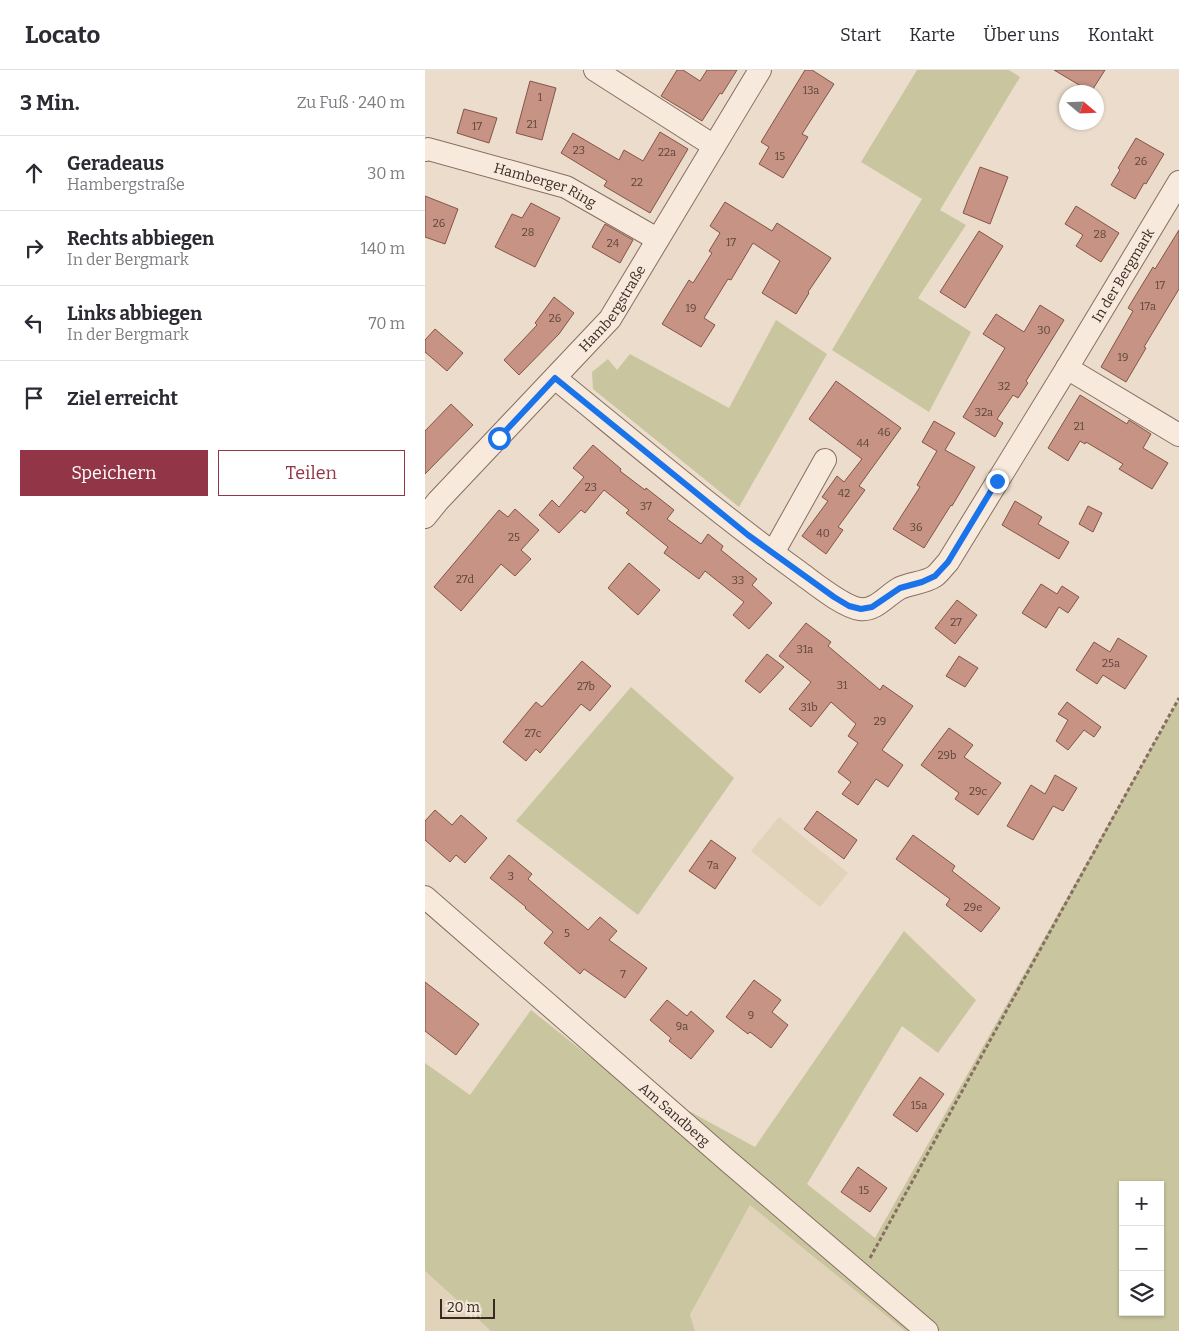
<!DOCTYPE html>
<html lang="de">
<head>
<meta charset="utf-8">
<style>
  :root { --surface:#fff; --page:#f7f7f7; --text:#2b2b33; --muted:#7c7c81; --line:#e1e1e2; --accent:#913547 }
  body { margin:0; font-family:Bitter,serif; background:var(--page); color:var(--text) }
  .controls { position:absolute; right:15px; bottom:15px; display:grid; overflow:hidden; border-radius:0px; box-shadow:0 1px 4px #0004 }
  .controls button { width:45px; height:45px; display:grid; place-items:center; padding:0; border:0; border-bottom:1px solid var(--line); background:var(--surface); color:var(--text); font:25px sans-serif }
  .compass { position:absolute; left:634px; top:15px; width:45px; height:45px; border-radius:50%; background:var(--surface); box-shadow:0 1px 4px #0004; rotate:109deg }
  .scale { position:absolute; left:15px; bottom:12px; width:55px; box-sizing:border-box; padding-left:5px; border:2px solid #392922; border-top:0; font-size:14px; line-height:18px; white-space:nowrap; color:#392922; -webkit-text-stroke:4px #f3e7da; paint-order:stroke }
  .stop { position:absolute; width:15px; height:15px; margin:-11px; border:4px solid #1a73e8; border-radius:50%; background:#fff }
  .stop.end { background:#1a73e8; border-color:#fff; box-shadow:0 1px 5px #0008 }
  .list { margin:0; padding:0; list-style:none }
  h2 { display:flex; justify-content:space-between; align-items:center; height:65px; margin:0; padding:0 20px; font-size:21px }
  h2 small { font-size:16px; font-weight:400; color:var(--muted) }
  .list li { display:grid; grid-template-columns:32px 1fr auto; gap:15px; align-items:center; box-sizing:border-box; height:75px; padding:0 20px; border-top:1px solid var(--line) }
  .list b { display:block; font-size:19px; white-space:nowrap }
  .list p { margin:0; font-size:16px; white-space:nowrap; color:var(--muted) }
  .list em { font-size:16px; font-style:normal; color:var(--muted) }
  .actions { display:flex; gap:10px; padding:15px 20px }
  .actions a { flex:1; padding:11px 0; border:1px solid var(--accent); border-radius:0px; text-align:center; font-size:18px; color:var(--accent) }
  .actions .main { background:var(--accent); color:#fff }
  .icon { flex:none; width:28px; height:28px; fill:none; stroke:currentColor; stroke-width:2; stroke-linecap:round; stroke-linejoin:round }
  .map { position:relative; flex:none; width:754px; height:1261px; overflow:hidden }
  header { display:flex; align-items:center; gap:30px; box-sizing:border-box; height:70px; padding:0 25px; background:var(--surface); border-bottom:1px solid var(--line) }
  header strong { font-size:24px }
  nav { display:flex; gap:28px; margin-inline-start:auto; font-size:18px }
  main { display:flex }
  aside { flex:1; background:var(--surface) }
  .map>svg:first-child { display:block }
</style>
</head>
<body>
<header>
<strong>Locato</strong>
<nav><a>Start</a><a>Karte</a><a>Über uns</a><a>Kontakt</a></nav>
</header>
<main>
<aside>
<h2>3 Min.<small>Zu Fuß · 240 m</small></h2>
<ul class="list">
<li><svg class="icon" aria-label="ahead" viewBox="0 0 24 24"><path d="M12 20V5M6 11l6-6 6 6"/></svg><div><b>Geradeaus</b><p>Hambergstraße</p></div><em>30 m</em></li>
<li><svg class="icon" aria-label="right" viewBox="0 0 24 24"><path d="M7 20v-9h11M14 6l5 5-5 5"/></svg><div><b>Rechts abbiegen</b><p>In der Bergmark</p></div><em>140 m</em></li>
<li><svg class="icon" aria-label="left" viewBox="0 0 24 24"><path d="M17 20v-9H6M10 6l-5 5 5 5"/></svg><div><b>Links abbiegen</b><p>In der Bergmark</p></div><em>70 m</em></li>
<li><svg class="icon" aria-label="arrive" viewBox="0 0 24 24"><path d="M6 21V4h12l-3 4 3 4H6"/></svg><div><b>Ziel erreicht</b></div></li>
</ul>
<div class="actions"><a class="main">Speichern</a><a>Teilen</a></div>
</aside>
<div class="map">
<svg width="754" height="1261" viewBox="0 0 754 1261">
  <rect width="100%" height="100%" fill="#ebdccb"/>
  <!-- farmland -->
  <g fill="#e0d3b9">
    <path d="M354,747l69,56 -28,34 -69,-56z"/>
    <path d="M325,1135l155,126h-210l-5,-15z"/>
    <path d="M0,1201l66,60h-66z"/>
  </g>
  <!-- green -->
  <g fill="#c9c69f" fill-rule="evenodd">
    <path d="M492,0h92l11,7 -80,133 26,15 -48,73 53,34 -42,80 -97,-62 90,-151 -61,-37z"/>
    <path d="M351,250l51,34 -88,153 -146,-118 -1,-17 16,-13 9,11 13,-16 99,54z"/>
    <path d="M206,617l103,91 -96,137 -122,-94z"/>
    <path d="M754,629v632h-274l-155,-126 -60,110 5,16h-204l-66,-60v-208l45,32 61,-85 127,101 29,-1 68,37 149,-216 72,69 -38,53 -36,-27 -95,158 68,54zM698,1115h37v127h-37z"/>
  </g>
  <!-- building -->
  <g fill="#c69384" stroke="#845548">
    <path d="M252,0h6l17,11 7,-11h30l-15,24 -2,-1 -18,28 -41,-25z"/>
    <path d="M380,0h7l22,14 -32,50 6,3 -25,41 -24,-14 10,-17 -8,-5z"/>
    <path d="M629,0h51l-14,22z"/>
    <path d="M105,11l26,7 -14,52 -26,-7z"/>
    <path d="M39,39l33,9 -8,25 -32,-10z"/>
    <path d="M235,62l28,17 -38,64 -46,-27 3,-5 -46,-28 12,-20 46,27 5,-10 19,11z"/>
    <path d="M711,68l28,16 -18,30 -2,-1 -9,16 -24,-14 9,-15 -2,-2z"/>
    <path d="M555,97l28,10 -18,47 -27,-11z"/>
    <path d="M0,126l33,13 -13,35 -20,-7z"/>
    <path d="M300,132l47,29 5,-8 54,35 -23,34 1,1 -13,21 -34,-21 18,-32 -27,-18 -22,37 -3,-1 -24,39 11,7 -14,22 -39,-23 27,-44 4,3 19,-30 -3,-2 11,-18 -10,-7z"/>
    <path d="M106,133l29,15 -25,49 -40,-20 17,-33 10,4z"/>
    <path d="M651,136l43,27 -18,29 -25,-16 7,-11 -18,-11z"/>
    <path d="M180,154l28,16 -13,23 -28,-16z"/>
    <path d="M754,160v59l-35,58 2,1 -20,34 -25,-15 32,-56 -5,-3 25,-41 2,2z"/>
    <path d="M554,161l24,15 -38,62 -25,-16z"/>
    <path d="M129,227l20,16 -15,21 -40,41 -15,-15 33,-35 -2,-2z"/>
    <path d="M615,235l24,15 -38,61 2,2 -10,15 -5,-3 -16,24 6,4 -8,14 -32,-20 42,-69 -22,-14 13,-20 28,18z"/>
    <path d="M10,259l28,24 -16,18 -22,-19v-12z"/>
    <path d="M411,311l65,47 -42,58 6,4 -27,37 5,3 -17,24 -24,-18 26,-35 -6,-4 15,-21 7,6 18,-23 -53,-40z"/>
    <path d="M655,325l47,29 2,-4 22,14 -8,14 25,15 -16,26 -33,-20 4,-5 -37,-22 -1,2 -5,-3 -12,20 -20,-13z"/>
    <path d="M26,334l22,21 -48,49v-43z"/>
    <path d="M509,351l21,12 -10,17 30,17 -23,39 -1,-1 -27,43 -31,-19 27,-42 -3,-2 20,-34 -15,-9z"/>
    <path d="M168,375l28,24 -1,2 25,19 1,-2 28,22 -7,9 34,25 7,-10 15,12 -2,4 36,29 -5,6 20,18 -23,26 -16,-14 11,-13 -39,-31 -6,8 -35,-26 4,-6 -42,-34 3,-3 -25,-20 -19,23 -4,-3 -22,23 -20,-18 13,-15 7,7 25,-30 -11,-9z"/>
    <path d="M590,431l27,16 -4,7 31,18 -10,17 -57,-34z"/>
    <path d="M663,436l14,7 -9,19 -14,-8z"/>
    <path d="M90,439l24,21 -18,20 10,9 -16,17 -14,-12 -40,47 -27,-24 65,-77 9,7z"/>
    <path d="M204,493l31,27 -22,25 -30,-27z"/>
    <path d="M616,514l16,10 5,-8 17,11 -11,16 -9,-6 -13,21 -24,-15z"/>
    <path d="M532,530l20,15 -22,29 -20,-16z"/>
    <path d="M381,553l25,19 -3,4 52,44 3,-5 30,21 -31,44 21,15 -15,22 -12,-8 -18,26 -16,-11 9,-12 -13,-10 20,-29 -10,-7 8,-12 -25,-22 -20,25 -22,-18 22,-27 -32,-26z"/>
    <path d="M693,568l29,18 -22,33 -22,-14 -6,9 -21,-14 18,-28 16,10z"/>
    <path d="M342,584l17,13 -24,26 -15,-12z"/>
    <path d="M534,586l19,12 -13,19 -19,-11z"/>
    <path d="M157,591l29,25 -21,25 -9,-7 -41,49 -4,-4 -10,12 -23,-19 33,-40 6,5z"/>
    <path d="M642,632l34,25 -7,10 -10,-7 -16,20 -12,-9 12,-21 -10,-6z"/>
    <path d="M524,658l24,17 -9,12 37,26 -23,32 -23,-16 4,-6 -38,-28z"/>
    <path d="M630,705l22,13 -14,23 -10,-5 -20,34 -26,-14 24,-41 14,9z"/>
    <path d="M10,740l17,15 9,-10 26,23 -22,25 -9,-8 -6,7 -25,-22v-19z"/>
    <path d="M392,741l40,29 -13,19 -40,-30z"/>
    <path d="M488,765l42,31 -3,5 48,37 -19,24 -35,-27 4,-6 -54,-40z"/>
    <path d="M286,770l25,18 -21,31 -26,-18z"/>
    <path d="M84,785l23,19 -4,5 60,51 12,-13 17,14 -8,9 38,28 -22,30 -41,-29 -4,5 -36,-31 9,-11 -28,-24 1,-1 -36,-29z"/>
    <path d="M329,910l27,20 -9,12 16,13 -17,23 -21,-16 -2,2 -22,-17z"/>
    <path d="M0,912l54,42 -23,31 -31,-24z"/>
    <path d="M242,930l20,16 4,-5 23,20 -23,28 -22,-18 2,-3 -21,-18z"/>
    <path d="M495,1007l24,17 -27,38 -24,-17z"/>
    <path d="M433,1097l29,21 -17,24 -29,-20z"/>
  </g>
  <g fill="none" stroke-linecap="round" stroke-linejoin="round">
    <defs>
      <g id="minor">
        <path d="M170,0l119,76"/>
        <path id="s1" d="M0,80l3,-1 138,38 91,52"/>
        <path d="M642,298l112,67"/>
        <path id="s2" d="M130,308c81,66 160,133 244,194 14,10 44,35 61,37 16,2 27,-14 40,-21 11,-5 25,-5 35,-12 5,-4 9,-10 13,-14l119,-194 112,-186"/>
        <path id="s3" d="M0,447l13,-16 172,-182 150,-249"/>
        <path d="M348,483l52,-93"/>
        <path id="s4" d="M0,827l303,264 199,170"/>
      </g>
    </defs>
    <!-- minor casing -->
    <use href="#minor" stroke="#876e60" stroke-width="24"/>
    <!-- path -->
    <path stroke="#876e60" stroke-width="3" stroke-dasharray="4 2.5" stroke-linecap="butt" d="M445,1188l309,-560"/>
    <!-- minor -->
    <use href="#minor" stroke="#f7eadd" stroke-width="22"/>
  </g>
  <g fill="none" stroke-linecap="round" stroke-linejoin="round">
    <!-- route -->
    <path stroke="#1a73e8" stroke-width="6" d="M74,368l56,-60 193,157 86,62 15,9 12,3 11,-2 28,-19 22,-6 13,-6 13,-14 49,-81"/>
  </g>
  <g text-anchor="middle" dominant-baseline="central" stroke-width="5" stroke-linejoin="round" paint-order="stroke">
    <!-- number labels -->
    <g font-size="11" fill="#5c443a">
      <text x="386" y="20">13a</text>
      <text x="115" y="27">1</text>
      <text x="107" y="54">21</text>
      <text x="52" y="56">17</text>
      <text x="154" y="80">23</text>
      <text x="242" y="82">22a</text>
      <text x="355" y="86">15</text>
      <text x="716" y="91">26</text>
      <text x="212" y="112">22</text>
      <text x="14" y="153">26</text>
      <text x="103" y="162">28</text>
      <text x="675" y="164">28</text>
      <text x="306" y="172">17</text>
      <text x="188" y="173">24</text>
      <text x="735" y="215">17</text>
      <text x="723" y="236">17a</text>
      <text x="266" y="238">19</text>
      <text x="130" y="248">26</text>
      <text x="619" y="260">30</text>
      <text x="698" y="287">19</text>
      <text x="579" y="316">32</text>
      <text x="559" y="342">32a</text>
      <text x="654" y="356">21</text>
      <text x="459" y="362">46</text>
      <text x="438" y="373">44</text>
      <text x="166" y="417">23</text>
      <text x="419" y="423">42</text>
      <text x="221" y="436">37</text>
      <text x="491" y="457">36</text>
      <text x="398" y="463">40</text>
      <text x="89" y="467">25</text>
      <text x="40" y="509">27d</text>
      <text x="313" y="510">33</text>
      <text x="531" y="552">27</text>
      <text x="380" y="579">31a</text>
      <text x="686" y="593">25a</text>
      <text x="417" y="615">31</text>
      <text x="161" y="616">27b</text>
      <text x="384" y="637">31b</text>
      <text x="455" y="651">29</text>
      <text x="108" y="663">27c</text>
      <text x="522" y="685">29b</text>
      <text x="553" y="721">29c</text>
      <text x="288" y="795">7a</text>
      <text x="86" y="806">3</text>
      <text x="548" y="837">29e</text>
      <text x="142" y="863">5</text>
      <text x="198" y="904">7</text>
      <text x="326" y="945">9</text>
      <text x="257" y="956">9a</text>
      <text x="494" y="1035">15a</text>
      <text x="439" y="1120">15</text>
    </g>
    <!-- street labels -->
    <g font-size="14" fill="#392922" stroke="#f3e7da">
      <text stroke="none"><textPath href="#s1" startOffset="126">Hamberger Ring</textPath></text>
      <text stroke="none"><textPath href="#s2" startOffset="822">In der Bergmark</textPath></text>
      <text stroke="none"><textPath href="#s3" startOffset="281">Hambergstraße</textPath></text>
      <text stroke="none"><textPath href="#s4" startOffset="331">Am Sandberg</textPath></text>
    </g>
  </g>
</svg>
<div class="controls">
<button>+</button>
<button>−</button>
<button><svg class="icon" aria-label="layers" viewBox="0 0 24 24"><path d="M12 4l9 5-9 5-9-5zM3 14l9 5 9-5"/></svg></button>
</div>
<svg class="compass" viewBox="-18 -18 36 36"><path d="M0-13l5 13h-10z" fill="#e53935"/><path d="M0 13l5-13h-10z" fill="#7c7c81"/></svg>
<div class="scale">20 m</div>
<div class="stop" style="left:74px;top:368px"></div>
<div class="stop end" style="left:572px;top:411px"></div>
</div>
</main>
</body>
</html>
